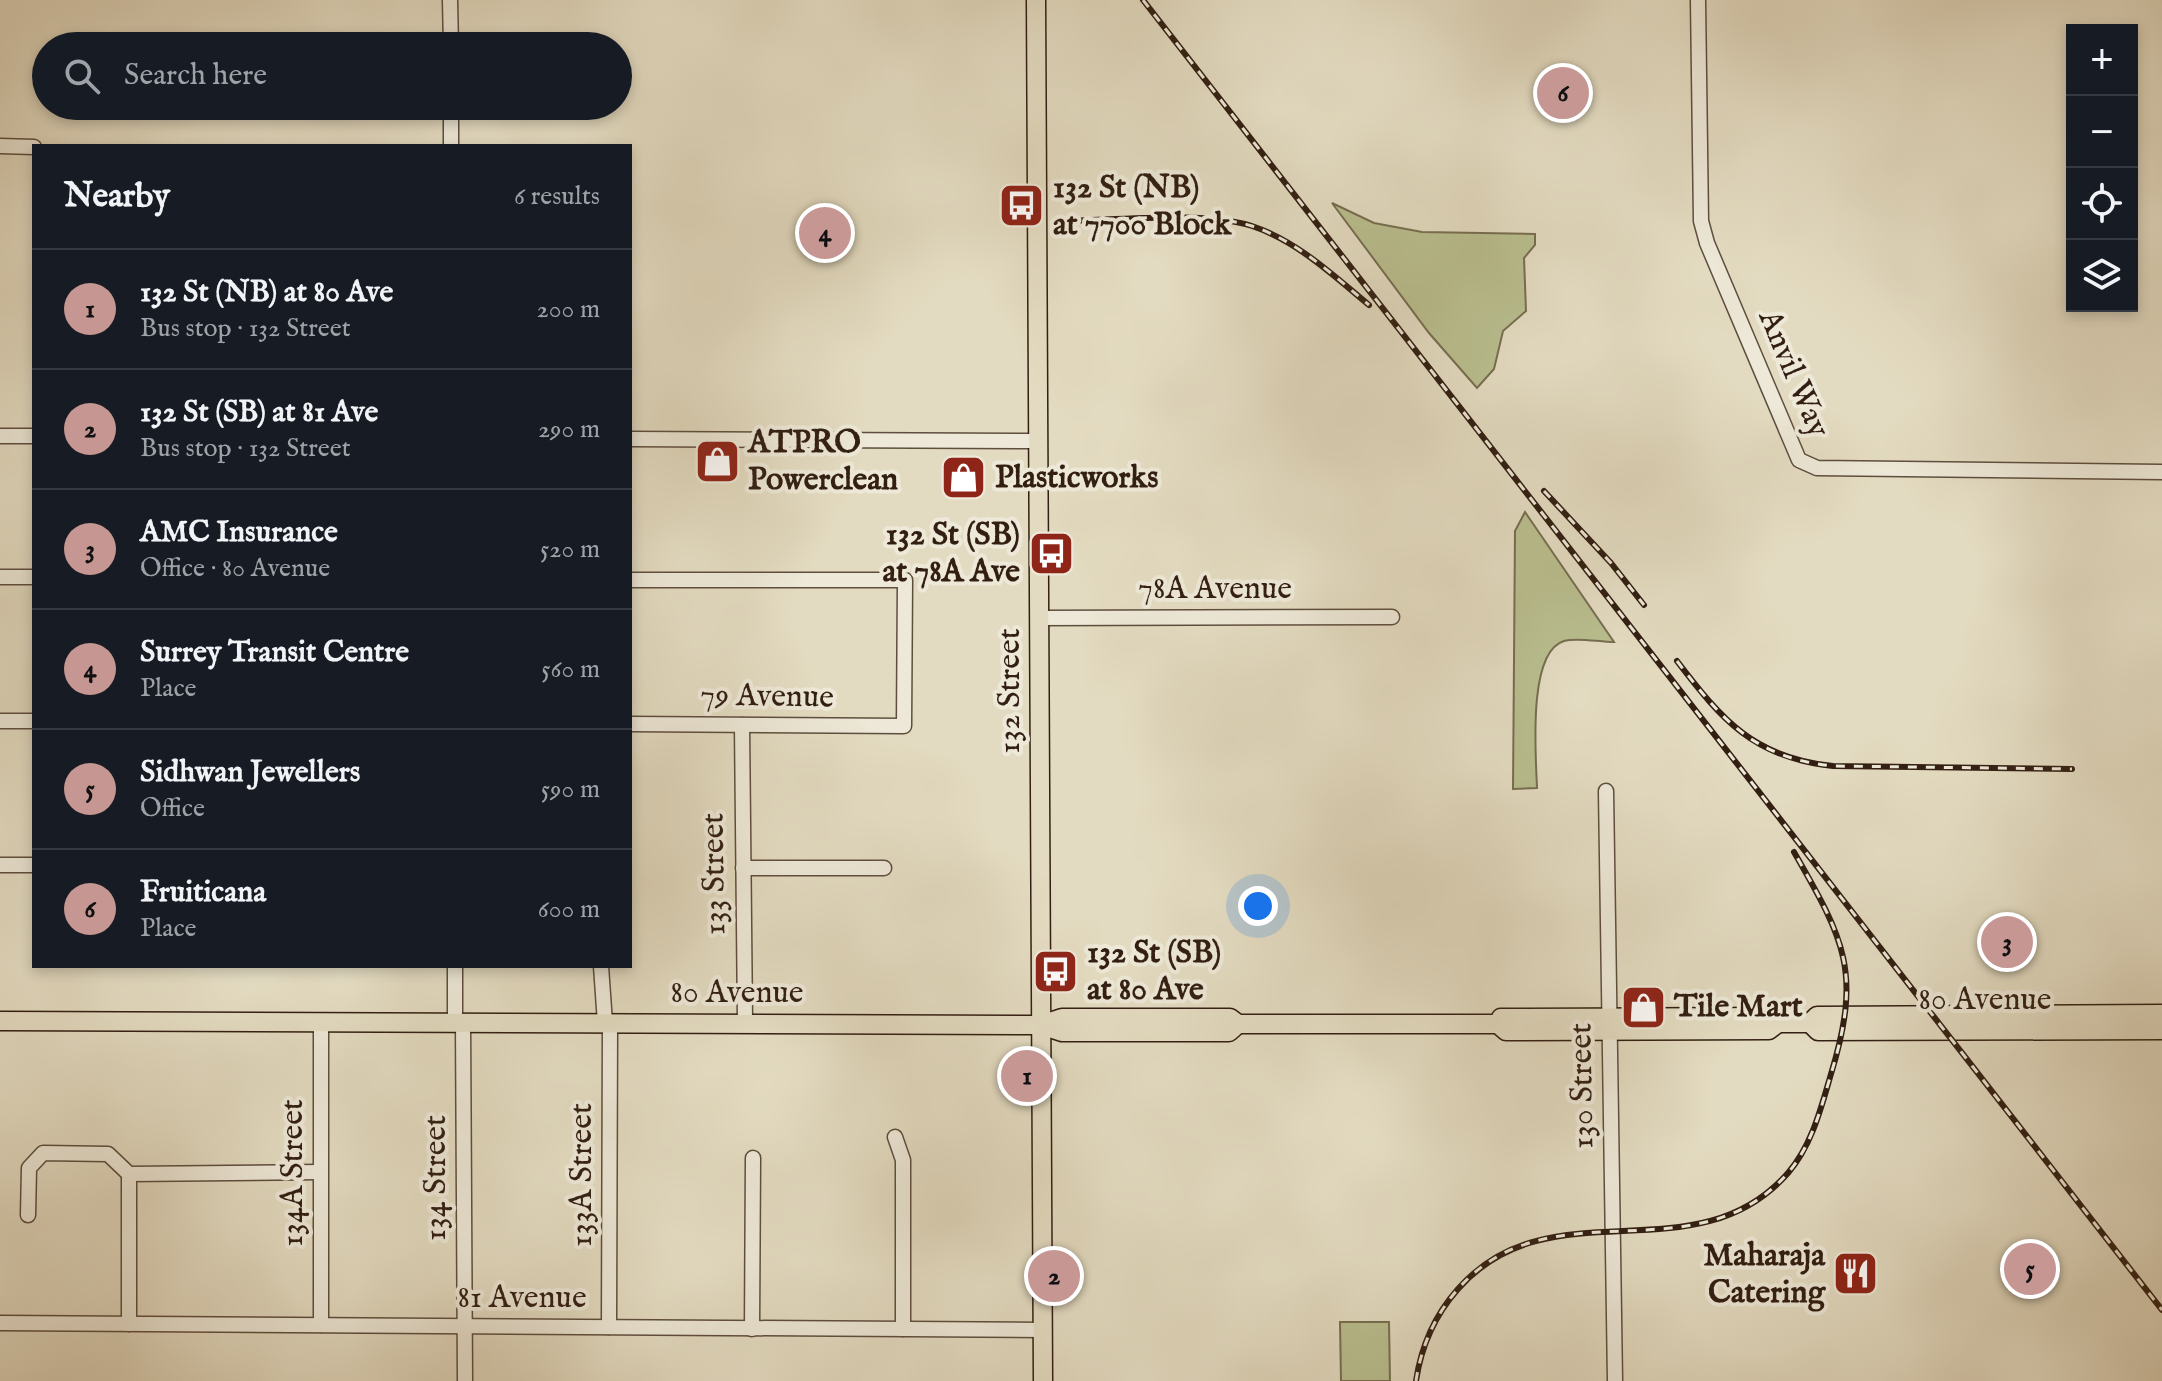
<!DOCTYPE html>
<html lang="en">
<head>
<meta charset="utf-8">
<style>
  :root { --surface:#171b24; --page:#242831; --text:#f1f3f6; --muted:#9ea1a6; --line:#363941; --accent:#c59692 }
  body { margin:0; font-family:"IM FELL English",serif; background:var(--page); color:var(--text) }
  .controls { position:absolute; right:24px; top:24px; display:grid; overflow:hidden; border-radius:0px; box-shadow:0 4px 12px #0003 }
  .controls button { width:72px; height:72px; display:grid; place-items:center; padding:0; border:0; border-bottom:2px solid var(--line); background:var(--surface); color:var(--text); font:40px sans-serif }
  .you { position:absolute; left:1258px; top:906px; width:28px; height:28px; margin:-20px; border:6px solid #fff; border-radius:50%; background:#1a73e8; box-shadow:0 0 0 12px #1a73e833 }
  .badge { display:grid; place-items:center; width:52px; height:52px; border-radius:50%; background:var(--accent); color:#111; font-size:26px; font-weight:700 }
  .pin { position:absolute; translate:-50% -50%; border:4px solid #fff; box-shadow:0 2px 8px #0006 }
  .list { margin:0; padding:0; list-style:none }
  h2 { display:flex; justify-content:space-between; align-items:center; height:104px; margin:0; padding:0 32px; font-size:34px }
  h2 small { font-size:26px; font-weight:400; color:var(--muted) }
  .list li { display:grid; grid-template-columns:52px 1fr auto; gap:24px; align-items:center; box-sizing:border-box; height:120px; padding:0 32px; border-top:2px solid var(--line) }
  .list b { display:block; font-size:30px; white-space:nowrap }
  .list p { margin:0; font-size:26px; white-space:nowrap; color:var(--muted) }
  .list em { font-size:26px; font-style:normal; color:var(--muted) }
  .icon { flex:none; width:44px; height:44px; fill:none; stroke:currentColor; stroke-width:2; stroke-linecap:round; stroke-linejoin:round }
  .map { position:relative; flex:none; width:2162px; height:1381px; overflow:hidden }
  .search { position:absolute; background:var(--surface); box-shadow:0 4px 12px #0003; left:32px; top:32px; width:600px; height:88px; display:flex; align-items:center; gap:20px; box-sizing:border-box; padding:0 28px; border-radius:44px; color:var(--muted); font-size:30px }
  .panel { position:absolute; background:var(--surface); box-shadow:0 4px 12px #0003; left:32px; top:144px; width:600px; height:824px; border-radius:0px }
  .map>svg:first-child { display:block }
</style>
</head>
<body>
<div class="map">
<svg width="2162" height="1381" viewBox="0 0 2162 1381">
  <rect width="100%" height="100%" fill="#e3dbc1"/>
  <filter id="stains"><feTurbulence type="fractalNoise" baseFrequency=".0025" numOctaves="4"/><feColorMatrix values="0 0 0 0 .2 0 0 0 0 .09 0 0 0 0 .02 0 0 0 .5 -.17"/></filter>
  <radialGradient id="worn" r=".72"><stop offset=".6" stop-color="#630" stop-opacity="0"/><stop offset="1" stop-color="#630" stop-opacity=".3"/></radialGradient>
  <!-- green -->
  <g fill="#b9be8f" stroke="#766e50" stroke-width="2">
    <path d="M1332,203l42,20 48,9 113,2v11l-11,13 2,53 -23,20 -9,38 -17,19 -48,-55z"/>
    <path d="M1525,512l89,130c-15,0 -37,-5 -50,-1 -37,11 -28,116 -27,147l-24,1 2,-258z"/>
    <path d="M1389,1322l1,59h-49l-1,-59z"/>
  </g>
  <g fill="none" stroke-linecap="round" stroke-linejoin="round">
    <defs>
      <g id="minor">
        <path d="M450,0l1,46"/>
        <path d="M1698,0l3,221 6,22 92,217 18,8 345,4"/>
        <path d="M451,106v40"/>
        <path d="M0,146l34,1"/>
        <path d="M0,436h34"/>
        <path d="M630,439l409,2"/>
        <path d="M0,577h34"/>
        <path d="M630,580h275l-1,146 -274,-2"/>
        <path d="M1039,618l353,-1"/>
        <path d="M0,721h34"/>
        <path d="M742,725l3,298"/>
        <path d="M1606,791l9,590"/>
        <path d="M0,865h34"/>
        <path d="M743,868h141"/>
        <path d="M455,966v56"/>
        <path d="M601,966l4,57"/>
        <path d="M321,1022v303"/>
        <path d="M463,1022l2,359"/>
        <path d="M895,1137l8,23v169"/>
        <path d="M28,1215l1,-47 14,-15 65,1 21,20 191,-2"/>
        <path d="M0,1323l1043,7"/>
        <path d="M129,1324v-150"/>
        <path d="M609,1327l1,-304"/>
        <path d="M752,1329l1,-171"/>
      </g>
      <g id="major">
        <path d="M1036,0l7,1381"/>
        <path d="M0,1021l1041,4 21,-7h168l8,6h260l3,-6 270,-1 7,6h32l7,-7 345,-2"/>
        <path d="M1810,1023l8,8 344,-1"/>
        <path d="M1498,1024l8,7 263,-1 9,-7"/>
        <path d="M1041,1025l21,7h167l9,-8"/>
      </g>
    </defs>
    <!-- minor casing -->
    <use href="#minor" stroke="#5e4e3e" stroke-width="17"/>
    <!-- major casing -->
    <use href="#major" stroke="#321f12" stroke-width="21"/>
    <!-- minor -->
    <use href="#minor" stroke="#ede8d7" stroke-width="14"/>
    <!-- major -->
    <use href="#major" stroke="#e3dbc1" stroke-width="18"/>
    <defs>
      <g id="rail">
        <path d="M1143,0l1019,1310"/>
        <path d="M1066,221c51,-1 139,-10 186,5 45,15 81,49 117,79"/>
        <path d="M1544,491l67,72 33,42"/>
        <path d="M1677,661c45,59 77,97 156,105l239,3"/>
        <path d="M1416,1381c5,-34 19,-66 42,-92 93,-106 237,-10 330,-116 24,-28 33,-65 43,-99 31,-102 14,-133 -37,-222"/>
      </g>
    </defs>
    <!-- rail casing -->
    <use href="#rail" stroke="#321f12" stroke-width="6"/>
    <!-- rail -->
    <use href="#rail" stroke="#ede8d7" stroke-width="3" stroke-dasharray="9" stroke-linecap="butt"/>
  </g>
  <!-- icons -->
  <defs>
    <symbol id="bus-square" viewBox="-11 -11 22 22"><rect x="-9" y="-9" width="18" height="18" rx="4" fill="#8f2418" stroke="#ede8d7"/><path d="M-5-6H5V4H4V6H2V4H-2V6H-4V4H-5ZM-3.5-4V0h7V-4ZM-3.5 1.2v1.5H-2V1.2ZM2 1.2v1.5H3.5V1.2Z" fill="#fff"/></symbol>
    <symbol id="shop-square" viewBox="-11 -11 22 22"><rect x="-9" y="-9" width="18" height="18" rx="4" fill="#8f2418" stroke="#ede8d7"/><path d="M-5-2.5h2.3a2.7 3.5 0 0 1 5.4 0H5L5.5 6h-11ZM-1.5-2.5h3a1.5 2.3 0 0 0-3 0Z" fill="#fff"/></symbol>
    <symbol id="restaurant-square" viewBox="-11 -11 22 22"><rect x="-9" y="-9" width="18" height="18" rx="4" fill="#8f2418" stroke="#ede8d7"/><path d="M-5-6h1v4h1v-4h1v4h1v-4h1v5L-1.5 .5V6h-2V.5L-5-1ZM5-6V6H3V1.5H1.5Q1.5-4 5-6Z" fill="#fff"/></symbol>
  </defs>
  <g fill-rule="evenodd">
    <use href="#bus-square" x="996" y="180" width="51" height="51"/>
    <use href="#shop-square" x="692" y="436" width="51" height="51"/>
    <use href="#shop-square" x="938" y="452" width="51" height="51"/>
    <use href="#bus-square" x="1026" y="528" width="51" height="51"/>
    <use href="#bus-square" x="1030" y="946" width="51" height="51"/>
    <use href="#shop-square" x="1618" y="982" width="51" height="51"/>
    <use href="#restaurant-square" x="1830" y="1248" width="51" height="51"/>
  </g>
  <g text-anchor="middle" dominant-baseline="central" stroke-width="8" stroke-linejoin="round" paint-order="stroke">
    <!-- poi labels -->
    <g font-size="32" font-weight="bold" fill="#321f12" stroke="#ede8d7" text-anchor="start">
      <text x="1053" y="188">132 St (NB)<tspan x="1053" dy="37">at 7700 Block</tspan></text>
      <text x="748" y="443">ATPRO<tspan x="748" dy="37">Powerclean</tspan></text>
      <text x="995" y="478">Plasticworks</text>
      <text x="1020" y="535" text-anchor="end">132 St (SB)<tspan x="1020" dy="37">at 78A Ave</tspan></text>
      <text x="1087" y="953">132 St (SB)<tspan x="1087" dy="37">at 80 Ave</tspan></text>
      <text x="1674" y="1007">Tile Mart</text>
      <text x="1825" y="1256" text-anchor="end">Maharaja<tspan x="1825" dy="37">Catering</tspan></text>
    </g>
    <!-- street labels -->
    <g font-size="32" fill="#321f12" stroke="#ede8d7">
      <text transform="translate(1793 374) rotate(67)">Anvil Way</text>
      <text x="1215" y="589">78A Avenue</text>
      <text transform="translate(1010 691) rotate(-90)">132 Street</text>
      <text transform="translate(767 697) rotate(1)">79 Avenue</text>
      <text transform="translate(715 874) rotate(-91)">133 Street</text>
      <text x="737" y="993">80 Avenue</text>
      <text x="1985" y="1000">80 Avenue</text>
      <text transform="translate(1583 1086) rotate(-91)">130 Street</text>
      <text transform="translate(293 1173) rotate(-90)">134A Street</text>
      <text transform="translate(582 1175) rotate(-90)">133A Street</text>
      <text transform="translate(436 1178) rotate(-90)">134 Street</text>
      <text x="522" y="1298">81 Avenue</text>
    </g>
  </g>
  <rect width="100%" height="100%" filter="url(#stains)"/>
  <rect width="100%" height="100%" fill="url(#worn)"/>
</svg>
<div class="controls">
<button>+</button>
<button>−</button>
<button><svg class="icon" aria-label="locate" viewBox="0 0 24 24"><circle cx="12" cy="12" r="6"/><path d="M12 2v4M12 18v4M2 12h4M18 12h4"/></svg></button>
<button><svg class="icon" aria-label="layers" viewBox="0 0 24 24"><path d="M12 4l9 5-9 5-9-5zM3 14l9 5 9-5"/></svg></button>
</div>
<div class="you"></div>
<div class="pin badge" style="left:1027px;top:1076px">1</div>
<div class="pin badge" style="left:1054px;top:1276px">2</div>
<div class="pin badge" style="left:2007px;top:942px">3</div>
<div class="pin badge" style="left:825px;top:233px">4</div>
<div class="pin badge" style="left:2030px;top:1269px">5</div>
<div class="pin badge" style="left:1563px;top:93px">6</div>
<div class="search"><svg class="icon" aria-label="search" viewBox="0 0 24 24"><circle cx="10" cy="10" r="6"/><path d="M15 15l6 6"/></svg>Search here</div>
<section class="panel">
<h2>Nearby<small>6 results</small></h2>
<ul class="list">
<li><span class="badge">1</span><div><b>132 St (NB) at 80 Ave</b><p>Bus stop · 132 Street</p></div><em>200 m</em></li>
<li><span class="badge">2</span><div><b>132 St (SB) at 81 Ave</b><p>Bus stop · 132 Street</p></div><em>290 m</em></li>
<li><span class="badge">3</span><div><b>AMC Insurance</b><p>Office · 80 Avenue</p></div><em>520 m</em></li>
<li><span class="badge">4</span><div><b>Surrey Transit Centre</b><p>Place</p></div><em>560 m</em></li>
<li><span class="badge">5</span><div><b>Sidhwan Jewellers</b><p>Office</p></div><em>590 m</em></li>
<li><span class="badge">6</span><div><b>Fruiticana</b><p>Place</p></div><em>600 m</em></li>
</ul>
</section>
</div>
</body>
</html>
